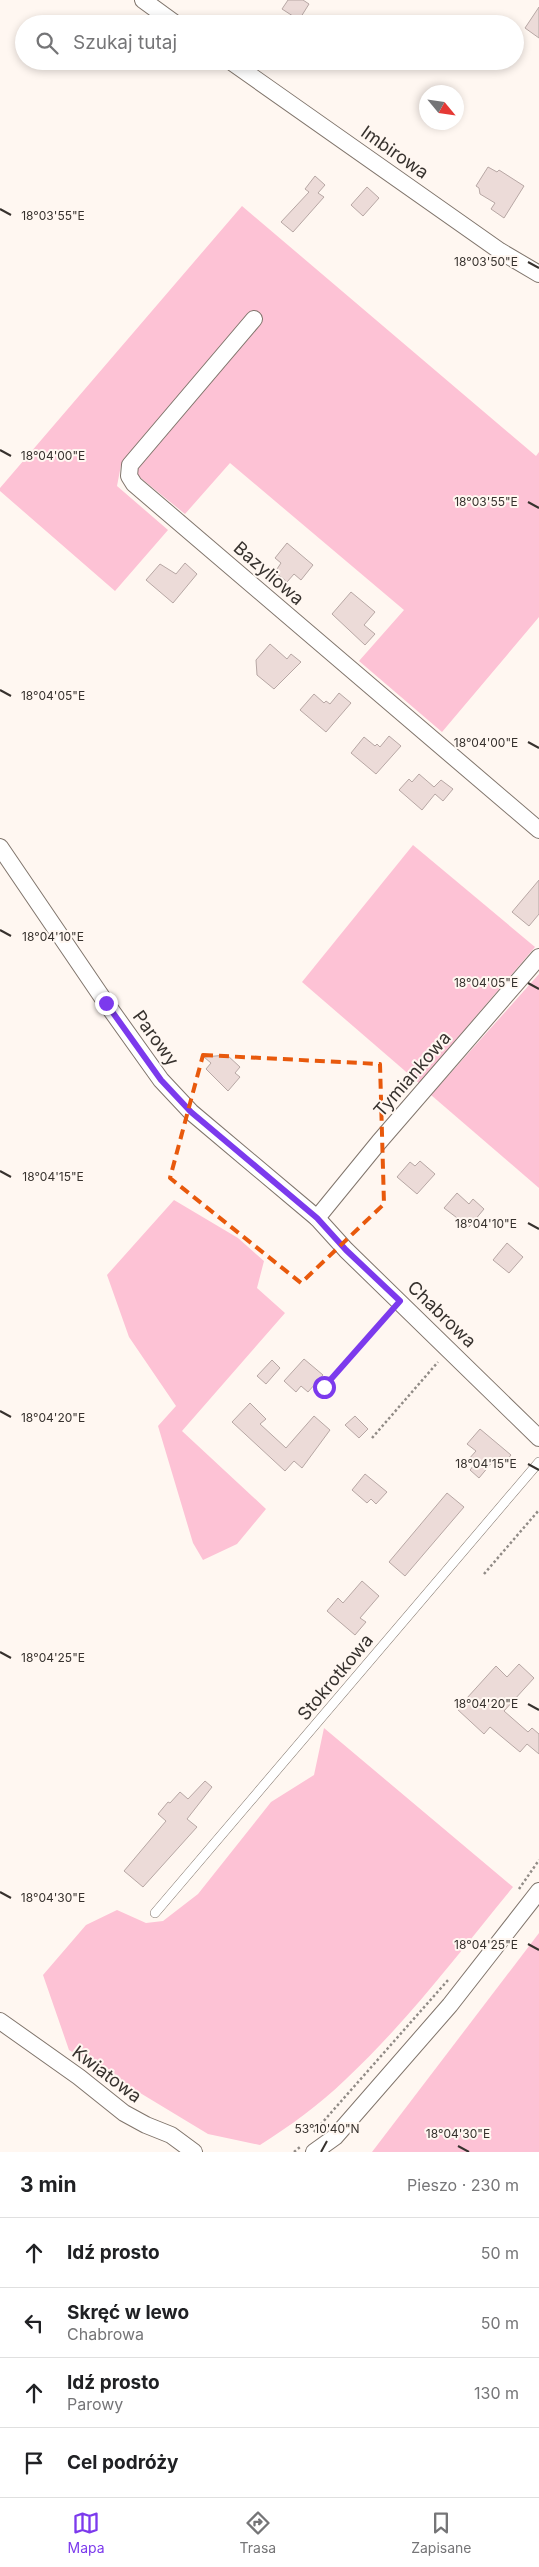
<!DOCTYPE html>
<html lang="pl">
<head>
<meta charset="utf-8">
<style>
  :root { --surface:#fff; --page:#f6f6f6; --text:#202124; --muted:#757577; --line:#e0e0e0; --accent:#7c3aed }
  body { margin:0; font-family:Inter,sans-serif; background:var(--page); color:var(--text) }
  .compass { position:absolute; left:419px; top:85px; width:45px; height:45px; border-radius:50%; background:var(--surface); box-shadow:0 2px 8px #0003; rotate:119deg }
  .stop { position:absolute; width:15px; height:15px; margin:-11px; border:4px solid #7c3aed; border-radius:50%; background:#fff }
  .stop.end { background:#7c3aed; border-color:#fff; box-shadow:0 1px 5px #0008 }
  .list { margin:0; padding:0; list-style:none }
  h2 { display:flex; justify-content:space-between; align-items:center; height:65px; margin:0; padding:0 20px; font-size:21px }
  h2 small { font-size:16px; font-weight:400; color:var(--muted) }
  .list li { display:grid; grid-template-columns:32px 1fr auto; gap:15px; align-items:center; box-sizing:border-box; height:70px; padding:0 20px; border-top:1px solid var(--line) }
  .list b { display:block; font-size:19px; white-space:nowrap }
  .list p { margin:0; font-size:16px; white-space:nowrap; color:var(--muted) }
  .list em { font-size:16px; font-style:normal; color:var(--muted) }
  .icon { flex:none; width:28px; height:28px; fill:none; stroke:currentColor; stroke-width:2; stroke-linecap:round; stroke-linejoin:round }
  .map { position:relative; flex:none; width:539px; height:2152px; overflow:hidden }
  .search { position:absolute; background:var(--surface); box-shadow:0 2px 8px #0003; left:15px; right:15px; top:15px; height:55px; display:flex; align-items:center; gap:12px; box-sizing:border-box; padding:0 18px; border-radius:28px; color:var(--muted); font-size:19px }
  .sheet { height:345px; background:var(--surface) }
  nav { display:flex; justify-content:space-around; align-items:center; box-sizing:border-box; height:70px; border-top:1px solid var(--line); background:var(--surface); font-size:14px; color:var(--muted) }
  nav a { display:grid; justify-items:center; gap:2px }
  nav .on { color:var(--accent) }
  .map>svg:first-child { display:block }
</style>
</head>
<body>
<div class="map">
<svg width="539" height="2152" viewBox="0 0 539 2152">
  <rect width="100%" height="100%" fill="#fff7f1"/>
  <!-- green -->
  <g fill="#fdc2d5">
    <path d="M242,206l294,250 3,-4v165l-97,115 -83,-71 45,-51 -174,-147 -45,51 -48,-39 1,-13 115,-150 -132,153 -4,21 51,44 -53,61 -115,-100v-3z"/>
    <path d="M413,845l122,102 -116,136 -117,-101z"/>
    <path d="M539,974v214l-108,-93z"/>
    <path d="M174,1200l64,38 26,23 -7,27 28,25 -103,118 84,78 -29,35 -34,16 -10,-17 -35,-117 18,-20 -47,-69 -22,-62z"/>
    <path d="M324,1728l189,159c-54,66 -106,135 -168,193 -26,25 -55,46 -85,65l-52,-11 -139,-84 -26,-75 43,-50 31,-15 29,13 17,-2 35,-27 73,-92 43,-27z"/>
    <path d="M539,1933v219h-167z"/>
  </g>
  <!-- building -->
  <g fill="#ecdbd8" stroke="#b7a7a4">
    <path d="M288,0h15l6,4 -10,16 -17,-11z"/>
    <path d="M539,7v31l-14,-10z"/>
    <path d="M488,167l9,5 2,-2 25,16 -20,32 -13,-9 4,-6 -15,-9 -1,-6 -3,-2z"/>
    <path d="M315,176l10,9 -7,8 6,4 -31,35 -12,-10 28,-30 -4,-3z"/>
    <path d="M367,187l12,11 -16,18 -12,-11z"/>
    <path d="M287,543l26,22 -12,15 -7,-6 -7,8 -12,-10 6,-9 -6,-5z"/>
    <path d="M185,563l12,11 -24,29 -27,-23 14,-16 16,10z"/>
    <path d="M351,592l24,20 -11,13 11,9 -10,11 -33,-31z"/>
    <path d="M270,644l17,15 4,-5 10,8 -27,27 -17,-14 -1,-15z"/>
    <path d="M339,693l12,10 -25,29 -26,-22 14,-16 10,9 2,-2 4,3z"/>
    <path d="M389,736l12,10 -25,28 -25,-21 13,-16 11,9 2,-2 3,3z"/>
    <path d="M419,774l15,13 7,-7 12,9 -10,12 -8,-7 -13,16 -23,-20 10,-11 3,3z"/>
    <path d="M539,880v34l-10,12 -17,-14z"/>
    <path d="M227,1055l13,12 -5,6 5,4 -12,14 -22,-22 5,-6 -7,-6z"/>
    <path d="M420,1161l15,13 -18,20 -20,-17 13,-15 5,4z"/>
    <path d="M457,1193l12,11 4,-5 11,10 -15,18 -25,-19z"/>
    <path d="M507,1243l16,14 -14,16 -16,-13z"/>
    <path d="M304,1359l19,16 -15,17 -7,-6 -5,6 -12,-11z"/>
    <path d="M272,1360l8,8 -14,16 -9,-8z"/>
    <path d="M250,1403l16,16 -6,5 26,24 28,-32 16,14 -28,38 -8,-7 -9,10 -53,-49z"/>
    <path d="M355,1416l13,13 -9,9 -14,-13z"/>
    <path d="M480,1429l31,26 -9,11 -8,-6 -15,18 -9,-8 4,-5 -6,-5 8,-9 -9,-7z"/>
    <path d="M365,1474l22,18 -11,12 -5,-5 -4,4 -15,-13z"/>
    <path d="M447,1493l17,14 -59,69 -16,-14z"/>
    <path d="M362,1581l17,15 -19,22 6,4 -11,13 -28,-24 11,-13 5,5z"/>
    <path d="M519,1664l15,14 -30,33 24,21 4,-4 7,6v20l-12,-10 -7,8 -30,-25 -6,7 -27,-25 39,-43 11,11z"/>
    <path d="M205,1781l7,6 -25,32 10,8 -54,60 -19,-16 42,-50 -8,-7 10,-12 2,1 10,-11 8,7z"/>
  </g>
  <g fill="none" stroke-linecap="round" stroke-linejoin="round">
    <defs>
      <path id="lane" d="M155,1913l384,-451"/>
      <g id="street">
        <path d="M143,0l33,24"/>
        <path d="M230,61l270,190 39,23"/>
        <path d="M254,319l-124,146 -1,11 5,8 405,346"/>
        <path d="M0,847l106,156 55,77 30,32 126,106 29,32 193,188"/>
        <path d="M317,1218l62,-76 160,-185"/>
        <path d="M0,2021l79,56 45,36 22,12 25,10 23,17"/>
        <path d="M314,2152l21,-15 115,-132 89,-114"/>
      </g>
    </defs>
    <!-- lane casing -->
    <use href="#lane" stroke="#80756c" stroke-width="10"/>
    <!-- street casing -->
    <use href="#street" stroke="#80756c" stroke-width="18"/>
    <!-- path -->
    <g stroke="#918b86" stroke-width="2.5" stroke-dasharray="2.5 2.5" stroke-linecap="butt">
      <path d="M324,1387l65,-74"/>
      <path d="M372,1438l66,-76"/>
      <path d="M484,1574l55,-64"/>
      <path d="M519,1889l20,-29"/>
      <path d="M314,2132l135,-153"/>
      <path d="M294,2152l6,-5"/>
    </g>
    <!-- lane -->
    <use href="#lane" stroke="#fff" stroke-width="9"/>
    <!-- street -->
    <use href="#street" stroke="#fff" stroke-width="16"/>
  </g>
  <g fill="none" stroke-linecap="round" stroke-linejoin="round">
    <!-- route -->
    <path stroke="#7c3aed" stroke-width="6" d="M106,1003l55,77 30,32 126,106 29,32 54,51 -76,86"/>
  </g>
  <!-- marked area -->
  <path fill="none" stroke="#e8590c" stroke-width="4" stroke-dasharray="10 6" stroke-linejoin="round" d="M203,1055l177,9 4,140 -83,79 -131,-105z"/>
  <!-- ticks -->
  <path fill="none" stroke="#37322e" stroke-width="2" d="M0,209l11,6M528,262l11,6M0,450l11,6M528,502l11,6M0,690l11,6M528,742l11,6M0,930l11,6M528,983l11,6M0,1171l11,6M528,1223l11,6M0,1411l11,6M528,1464l11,6M0,1652l11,6M528,1704l11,6M0,1892l11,6M528,1944l11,6M458,2146l11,6M321,2152l6,-11"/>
  <g text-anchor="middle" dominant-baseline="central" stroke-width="4" stroke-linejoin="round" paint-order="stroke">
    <!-- street labels -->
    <g font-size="18" fill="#37322e" stroke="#fff7f1">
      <text transform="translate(395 152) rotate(35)">Imbirowa</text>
      <text transform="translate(269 573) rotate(41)">Bazyliowa</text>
      <text transform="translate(156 1038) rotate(54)">Parowy</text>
      <text transform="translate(412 1074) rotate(-49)">Tymiankowa</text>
      <text transform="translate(442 1314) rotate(44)">Chabrowa</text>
      <text transform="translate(335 1677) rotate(-50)">Stokrotkowa</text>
      <text transform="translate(107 2074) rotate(37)">Kwiatowa</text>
    </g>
  </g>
  <g font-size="12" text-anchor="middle" fill="#37322e" stroke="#fff7f1" stroke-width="4" stroke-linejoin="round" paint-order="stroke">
    <text x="53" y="220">18°03'55"E</text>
    <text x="486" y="266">18°03'50"E</text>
    <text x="53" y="460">18°04'00"E</text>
    <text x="486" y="506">18°03'55"E</text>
    <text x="53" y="700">18°04'05"E</text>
    <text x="486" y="747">18°04'00"E</text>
    <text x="53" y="941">18°04'10"E</text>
    <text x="486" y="987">18°04'05"E</text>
    <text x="53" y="1181">18°04'15"E</text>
    <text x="486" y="1228">18°04'10"E</text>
    <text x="53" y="1422">18°04'20"E</text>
    <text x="486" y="1468">18°04'15"E</text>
    <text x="53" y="1662">18°04'25"E</text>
    <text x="486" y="1708">18°04'20"E</text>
    <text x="53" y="1902">18°04'30"E</text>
    <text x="486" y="1949">18°04'25"E</text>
    <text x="327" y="2133">53°10'40"N</text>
    <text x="458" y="2138">18°04'30"E</text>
  </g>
</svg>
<svg class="compass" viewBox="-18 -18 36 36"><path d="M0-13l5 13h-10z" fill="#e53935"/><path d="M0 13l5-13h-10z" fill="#757577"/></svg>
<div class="stop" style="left:324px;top:1387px"></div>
<div class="stop end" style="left:106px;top:1003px"></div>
<div class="search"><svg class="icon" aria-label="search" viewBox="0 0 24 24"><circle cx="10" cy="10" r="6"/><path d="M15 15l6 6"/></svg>Szukaj tutaj</div>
</div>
<section class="sheet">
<h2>3 min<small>Pieszo · 230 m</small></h2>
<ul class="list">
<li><svg class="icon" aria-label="ahead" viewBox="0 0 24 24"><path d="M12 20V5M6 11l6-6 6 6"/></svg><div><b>Idź prosto</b></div><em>50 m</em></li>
<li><svg class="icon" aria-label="left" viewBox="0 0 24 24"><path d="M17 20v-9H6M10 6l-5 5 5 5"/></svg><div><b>Skręć w lewo</b><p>Chabrowa</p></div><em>50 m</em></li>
<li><svg class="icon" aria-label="ahead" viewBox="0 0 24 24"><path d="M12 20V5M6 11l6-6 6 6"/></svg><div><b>Idź prosto</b><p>Parowy</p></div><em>130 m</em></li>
<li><svg class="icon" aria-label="arrive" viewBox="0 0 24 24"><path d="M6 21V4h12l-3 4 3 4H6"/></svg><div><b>Cel podróży</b></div></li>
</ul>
</section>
<nav>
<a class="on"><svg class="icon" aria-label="map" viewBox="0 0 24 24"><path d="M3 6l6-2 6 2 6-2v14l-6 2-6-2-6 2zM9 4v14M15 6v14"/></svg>Mapa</a>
<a><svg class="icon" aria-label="directions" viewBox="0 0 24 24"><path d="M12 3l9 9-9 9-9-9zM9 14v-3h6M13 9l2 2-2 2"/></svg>Trasa</a>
<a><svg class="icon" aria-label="saved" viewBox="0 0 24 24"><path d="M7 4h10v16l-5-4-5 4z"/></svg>Zapisane</a>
</nav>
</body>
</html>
